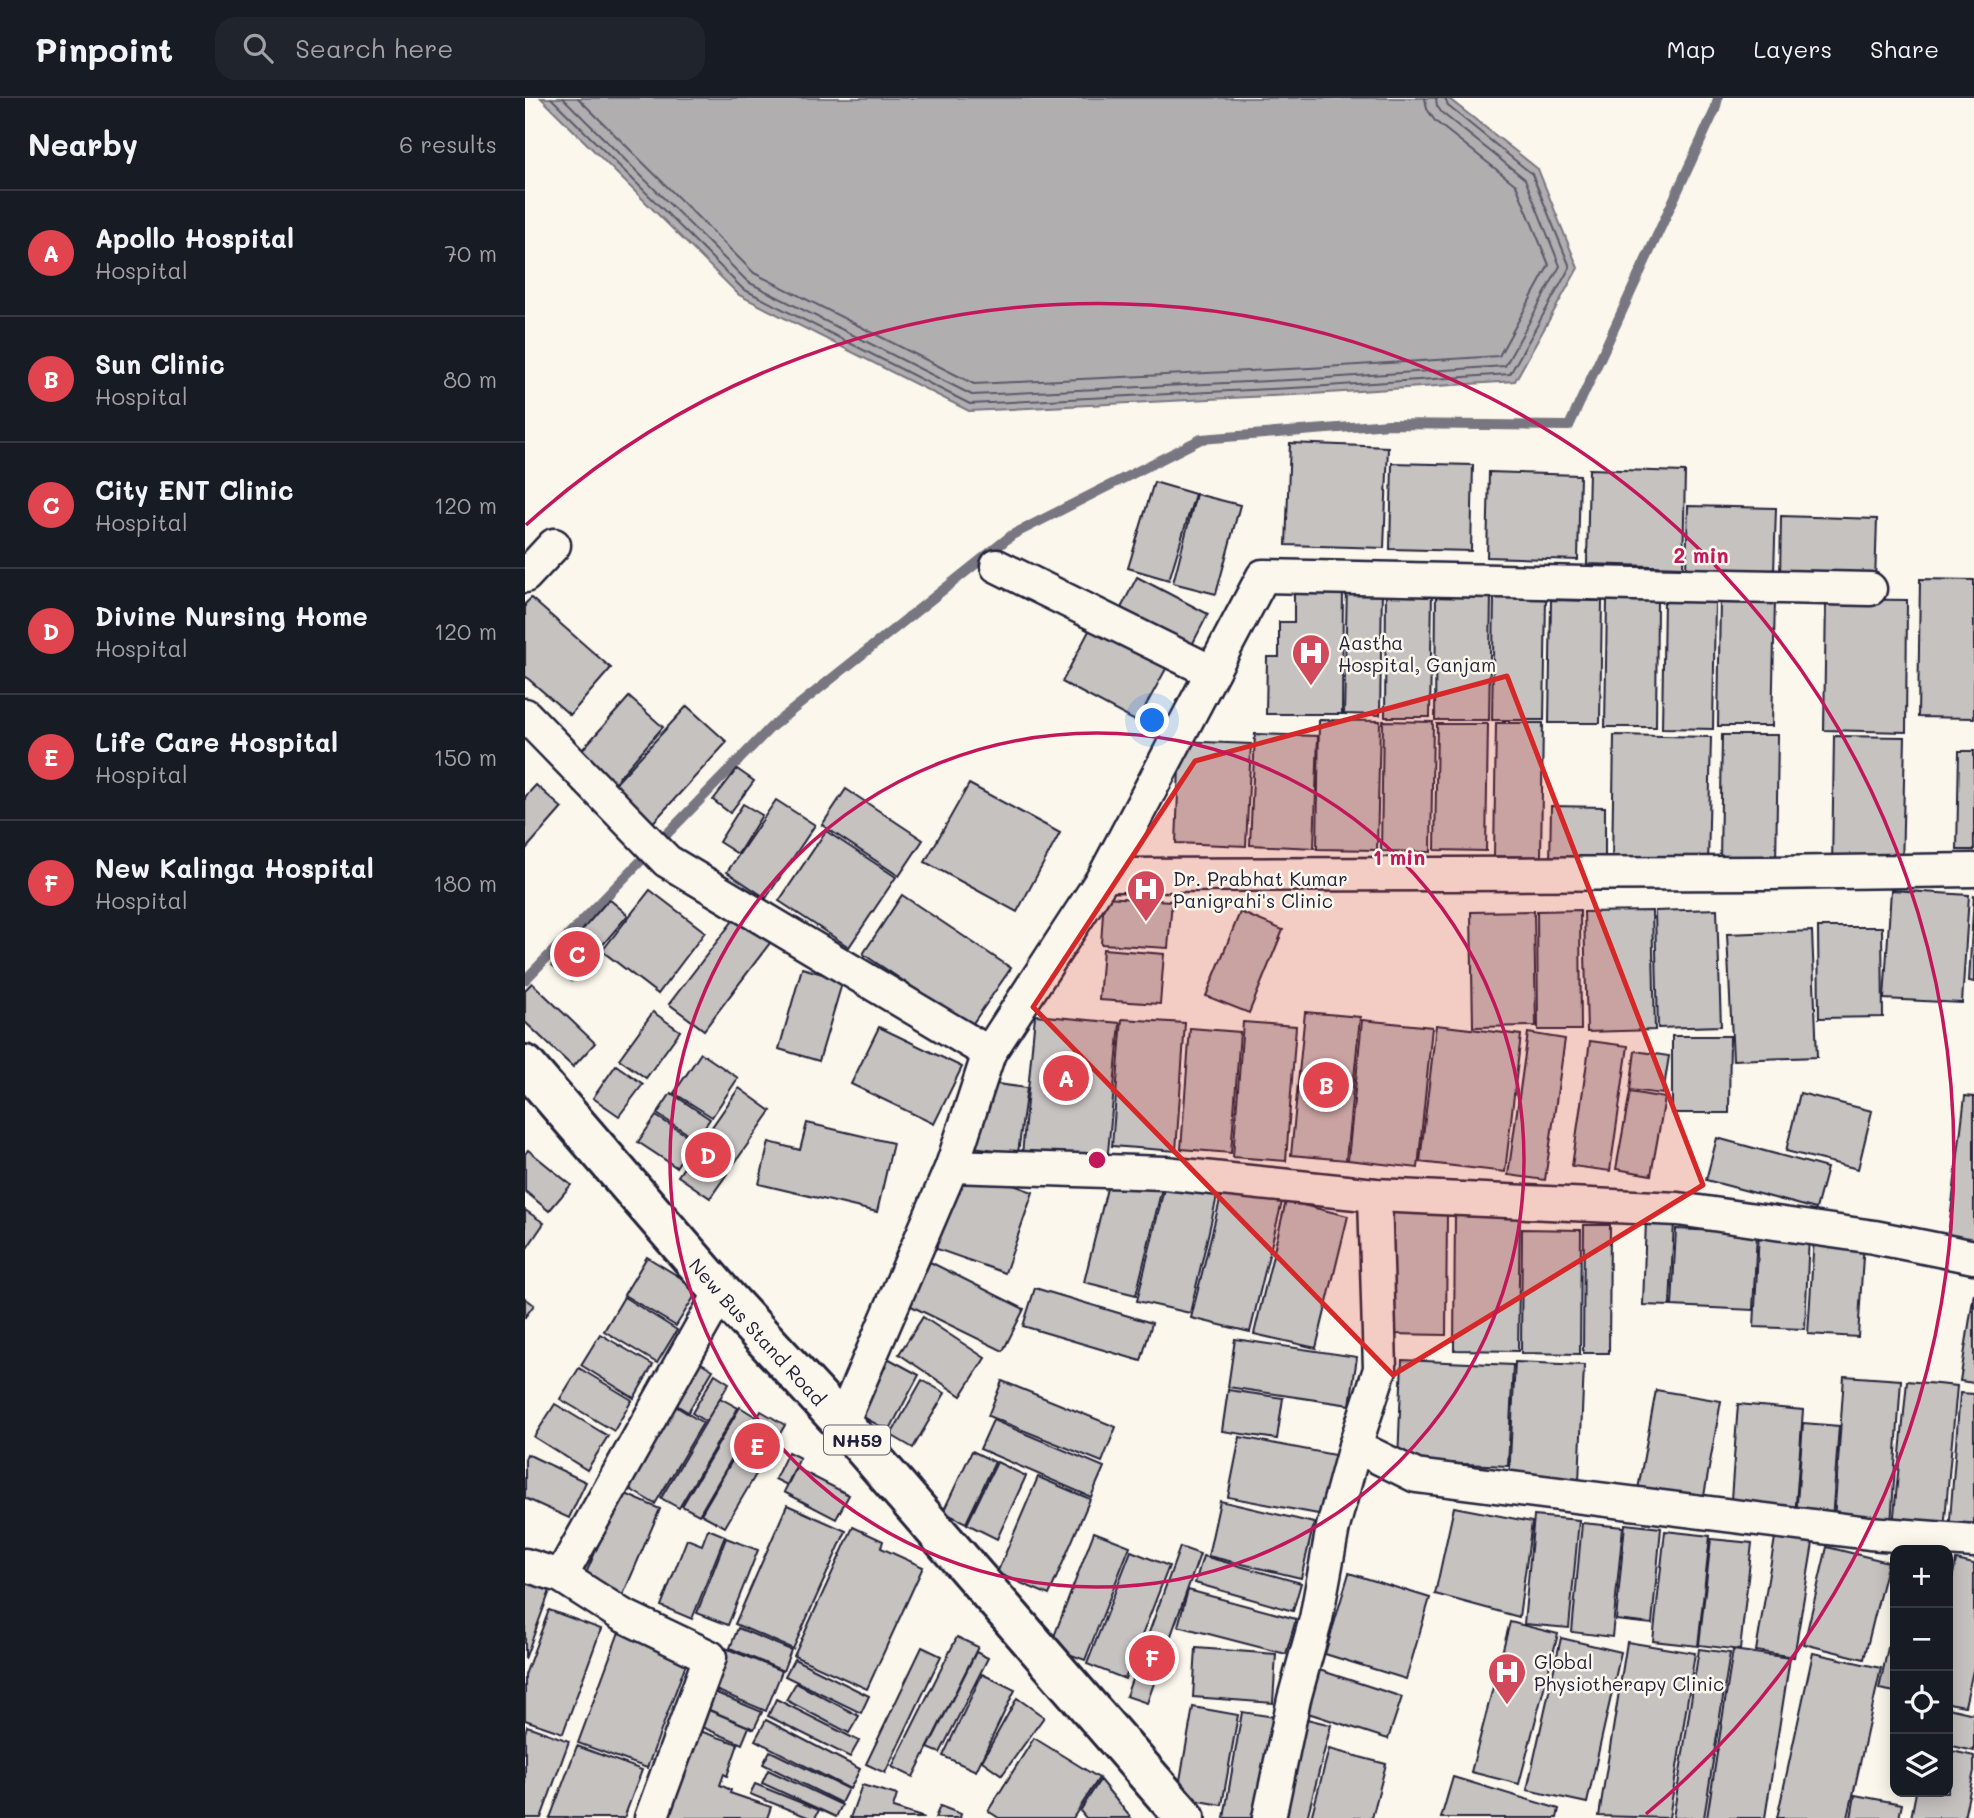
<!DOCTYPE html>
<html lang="en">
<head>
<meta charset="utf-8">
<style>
  :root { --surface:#171b24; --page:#20242c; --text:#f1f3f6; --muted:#9ea1a6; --line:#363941; --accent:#d1495b }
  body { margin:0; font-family:Mali,sans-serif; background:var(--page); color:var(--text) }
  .controls { position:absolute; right:21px; bottom:21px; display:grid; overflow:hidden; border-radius:14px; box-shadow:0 4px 18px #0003 }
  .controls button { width:63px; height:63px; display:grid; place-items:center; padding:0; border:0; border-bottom:2px solid var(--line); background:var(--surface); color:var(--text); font:35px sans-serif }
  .you { position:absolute; left:628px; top:623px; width:24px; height:24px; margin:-18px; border:5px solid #fff; border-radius:50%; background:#1a73e8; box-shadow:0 0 0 10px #1a73e833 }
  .badge { display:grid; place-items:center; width:46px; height:46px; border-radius:50%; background:var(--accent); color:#fff; font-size:23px; font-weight:700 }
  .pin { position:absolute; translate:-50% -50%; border:4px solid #fff; box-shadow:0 2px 7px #0006 }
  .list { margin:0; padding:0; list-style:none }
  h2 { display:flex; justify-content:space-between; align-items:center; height:91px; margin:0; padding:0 28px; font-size:30px }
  h2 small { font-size:23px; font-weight:400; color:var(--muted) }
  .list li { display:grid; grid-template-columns:46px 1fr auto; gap:21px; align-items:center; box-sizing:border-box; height:126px; padding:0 28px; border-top:2px solid var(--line) }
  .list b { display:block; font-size:26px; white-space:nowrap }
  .list p { margin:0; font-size:23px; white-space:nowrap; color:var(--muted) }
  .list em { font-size:23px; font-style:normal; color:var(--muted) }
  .icon { flex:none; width:38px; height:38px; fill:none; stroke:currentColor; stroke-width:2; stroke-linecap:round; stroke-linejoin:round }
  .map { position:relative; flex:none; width:1449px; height:1720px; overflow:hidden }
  header { display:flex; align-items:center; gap:42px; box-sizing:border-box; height:98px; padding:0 35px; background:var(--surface); border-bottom:2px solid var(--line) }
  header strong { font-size:33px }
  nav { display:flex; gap:38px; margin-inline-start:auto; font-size:24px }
  .search { width:490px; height:63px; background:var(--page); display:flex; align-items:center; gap:18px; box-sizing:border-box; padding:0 24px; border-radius:21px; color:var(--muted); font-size:26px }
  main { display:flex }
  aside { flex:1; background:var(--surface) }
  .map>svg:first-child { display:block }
</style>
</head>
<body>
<header>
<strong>Pinpoint</strong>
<div class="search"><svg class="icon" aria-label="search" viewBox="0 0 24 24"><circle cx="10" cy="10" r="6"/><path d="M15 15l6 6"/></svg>Search here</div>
<nav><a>Map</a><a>Layers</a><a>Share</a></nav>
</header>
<main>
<aside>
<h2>Nearby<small>6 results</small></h2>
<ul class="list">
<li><span class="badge" style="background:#e0444e">A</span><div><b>Apollo Hospital</b><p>Hospital</p></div><em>70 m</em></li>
<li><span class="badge" style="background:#e0444e">B</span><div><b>Sun Clinic</b><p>Hospital</p></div><em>80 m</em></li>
<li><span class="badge" style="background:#e0444e">C</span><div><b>City ENT Clinic</b><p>Hospital</p></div><em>120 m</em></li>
<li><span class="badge" style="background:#e0444e">D</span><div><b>Divine Nursing Home</b><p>Hospital</p></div><em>120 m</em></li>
<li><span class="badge" style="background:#e0444e">E</span><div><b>Life Care Hospital</b><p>Hospital</p></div><em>150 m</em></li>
<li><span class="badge" style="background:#e0444e">F</span><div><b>New Kalinga Hospital</b><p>Hospital</p></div><em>180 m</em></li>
</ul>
</aside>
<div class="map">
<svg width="1449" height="1720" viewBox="0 0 1449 1720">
  <rect width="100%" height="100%" fill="#fbf7ec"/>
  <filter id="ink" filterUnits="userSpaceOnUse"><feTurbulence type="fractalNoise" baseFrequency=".0143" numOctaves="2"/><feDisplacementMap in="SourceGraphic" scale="14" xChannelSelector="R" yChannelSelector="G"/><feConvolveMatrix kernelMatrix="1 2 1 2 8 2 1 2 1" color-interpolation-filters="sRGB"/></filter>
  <g filter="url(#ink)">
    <!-- water -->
    <path fill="#b1aeb0" stroke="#787681" stroke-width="2" d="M16,0h907l90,71 40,99 -63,113 -203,13 -343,17 -230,-116z"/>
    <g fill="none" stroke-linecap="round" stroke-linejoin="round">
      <!-- shore -->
      <g stroke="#5b5a6a" stroke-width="2">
        <path d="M26,0l192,191 227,115 341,-17 199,-13 60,-107 -38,-93 -84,-68 -3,-8"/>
        <path d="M38,0l185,184 224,113 339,-16 194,-13 55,-100 -35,-87 -83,-66 -5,-7 -1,-8"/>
        <path d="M53,0l176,175 220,111 336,-16 189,-12 50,-91 -33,-80 -81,-64 -8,-12 -2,-11"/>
      </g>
      <!-- stream -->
      <path stroke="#787681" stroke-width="10" d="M0,882l246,-253 241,-192 189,-96 188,-15 180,2 146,-316 3,-12"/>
    </g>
    <!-- building -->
    <g fill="#c6c2c0" stroke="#22223b" stroke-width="2">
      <path d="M765,345l98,4 -4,101 -98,-3z"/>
      <path d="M867,365l81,2 -2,86 -81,-2z"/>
      <path d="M1064,371l96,3 -2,95 -96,-3z"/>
      <path d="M964,374l91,3 -2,85 -91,-3z"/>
      <path d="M629,384l41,12 -26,86 -41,-12z"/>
      <path d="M671,396l44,11 -24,89 -43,-11z"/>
      <path d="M1163,408l88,2 -2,65 -88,-3z"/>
      <path d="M1256,418l96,3 -2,64 -95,-3z"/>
      <path d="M612,479l71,37 -16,31 -71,-37z"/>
      <path d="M1395,481l54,1v138l-56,-1z"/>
      <path d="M769,486l49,1 -1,129h-76l1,-57h12v-35h15z"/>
      <path d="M822,489h35l-2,128 -36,-1z"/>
      <path d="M861,492l46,1 -2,126h-45z"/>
      <path d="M911,494l55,1 -2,127h-54z"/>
      <path d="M969,498l52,1 -2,123h-52z"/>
      <path d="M6,500l80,70 -41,47 -45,-39v-72z"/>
      <path d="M1195,501l55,1 -3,126h-54z"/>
      <path d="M1301,501l81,1 -1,132 -82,-2z"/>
      <path d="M1026,502l51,1 -2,122h-51z"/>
      <path d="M1082,502l50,1 -1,126h-51z"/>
      <path d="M1139,502l51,1 -2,128 -51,-1z"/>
      <path d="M566,529l76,40 -30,55 -75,-40z"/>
      <path d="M104,599l34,30 -54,62 -35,-30z"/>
      <path d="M162,608l40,36 -80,87 -40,-36z"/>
      <path d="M794,622l61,1 -3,129 -60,-1z"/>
      <path d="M858,623l50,1 -2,130 -50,-1z"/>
      <path d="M971,625h47l-2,134 -47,-1z"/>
      <path d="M912,626h51l-2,127 -51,-1z"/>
      <path d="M730,636l63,2 -4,112 -64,-3z"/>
      <path d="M1089,637l97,2 -3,129 -96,-1z"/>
      <path d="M1197,637h56l-2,129 -56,-1z"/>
      <path d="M1309,638l71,1 -3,133 -70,-1z"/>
      <path d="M655,643l71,3 -5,102 -70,-3z"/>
      <path d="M1434,653h15v99h-17z"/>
      <path d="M212,671l17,12 -24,32 -17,-13z"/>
      <path d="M444,686l91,49 -43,79 -92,-50z"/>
      <path d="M11,687l26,23 -37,42v-53z"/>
      <path d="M321,691l77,51 -24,36 -77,-51z"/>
      <path d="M251,702l39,25 -49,73 -39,-26z"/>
      <path d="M218,706l19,11 -24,39 -19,-12z"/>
      <path d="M1026,708l54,1v57h-55z"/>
      <path d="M301,733l70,46 -47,70 -70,-46z"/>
      <path d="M125,792l55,42 -47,62 -56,-43z"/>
      <path d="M1366,792l78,5 -7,108 -78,-4z"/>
      <path d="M1449,796v88l-5,-1z"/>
      <path d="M377,797l109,73 -40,58 -108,-72z"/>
      <path d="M579,799l68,4 -4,47 -67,-4z"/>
      <path d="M84,801l19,16 -56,66 -20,-16z"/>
      <path d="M217,811l34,26 -72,95 -35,-26z"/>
      <path d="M1192,811l4,117 -63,2 -3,-117z"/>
      <path d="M1055,812l1,120h-43l-1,-119z"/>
      <path d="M1009,813l2,115 -63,1 -2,-115z"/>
      <path d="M1127,813l3,119 -68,2 -3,-120z"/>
      <path d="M715,814l43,18 -34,83 -43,-17z"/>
      <path d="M1293,829h64l1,90 -64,1z"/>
      <path d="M1287,833l5,126 -84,3 -6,-126z"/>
      <path d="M578,851l61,5 -4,50 -61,-4z"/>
      <path d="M277,870l41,12 -24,81 -40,-12z"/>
      <path d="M7,885l63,60 -22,24 -48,-45v-32z"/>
      <path d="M128,914l27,19 -34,47 -27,-19z"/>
      <path d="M780,914l55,5 -14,143 -55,-5z"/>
      <path d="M510,917l85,8 -13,140 -85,-8z"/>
      <path d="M597,921l63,4 -9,128 -64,-5z"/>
      <path d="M837,922l70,7 -14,141 -70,-8z"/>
      <path d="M718,924l53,4 -10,135 -53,-4z"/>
      <path d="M911,927l85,10 -16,137 -85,-10z"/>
      <path d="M354,929l83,40 -28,57 -83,-40z"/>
      <path d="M665,930l50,4 -9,121 -50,-4z"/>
      <path d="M1003,935l37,6 -20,141 -37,-5z"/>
      <path d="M1147,938h58l-1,77h-57z"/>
      <path d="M1065,943l38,5 -18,125 -38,-5z"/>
      <path d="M1110,953l34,5 -6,38 -33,-4z"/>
      <path d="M176,955l37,25 -26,39 -38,-24z"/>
      <path d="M91,967l27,19 -24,32 -26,-18z"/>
      <path d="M457,984l45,6 -9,65 -45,-6z"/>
      <path d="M214,990l32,23 -61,87 -32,-22z"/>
      <path d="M1105,994l35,6 -14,77 -35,-6z"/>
      <path d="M146,995l39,26 -14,20 -39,-25z"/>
      <path d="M1275,995l72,18 -14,58 -72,-18z"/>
      <path d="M1440,998l9,1v143l-26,-3z"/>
      <path d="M131,1018l38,24 -18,27 -38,-25z"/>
      <path d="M282,1025l86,20 -16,69 -118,-28 10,-42 31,8z"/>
      <path d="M1192,1040l110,30 -11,41 -110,-29z"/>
      <path d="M3,1052l43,35 -22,26 -24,-20v-37z"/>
      <path d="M439,1070l69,24 -28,81 -71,-25z"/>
      <path d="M586,1074l52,12 -27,111 -52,-13z"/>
      <path d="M642,1078l52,12 -29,125 -53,-12z"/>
      <path d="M698,1090l59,14 -32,130 -59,-14z"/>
      <path d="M761,1103l62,15 -32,132 -62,-14z"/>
      <path d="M930,1111l65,1 -2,141 -64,-1z"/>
      <path d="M0,1112l19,13 -19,28z"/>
      <path d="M865,1112l57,1 -1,124 -58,-1z"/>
      <path d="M1121,1122l28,1 -4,85 -27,-1z"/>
      <path d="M1059,1127h26l-1,128h-26z"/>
      <path d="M997,1131l59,1 -1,124 -59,-1z"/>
      <path d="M1151,1131l81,4 -4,77 -81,-4z"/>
      <path d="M1234,1133l50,3 -4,95 -51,-2z"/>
      <path d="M1289,1139l50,3 -6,97 -50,-3z"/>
      <path d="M122,1159l52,32 -23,37 -52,-31z"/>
      <path d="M405,1164l94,47 -21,42 -94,-46z"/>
      <path d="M510,1190l117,35 -11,38 -118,-35z"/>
      <path d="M1449,1195v90l-14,-2z"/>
      <path d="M99,1199l53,33 -20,33 -53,-32z"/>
      <path d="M0,1200l9,7 -9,12z"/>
      <path d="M398,1219l62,41 -24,38 -62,-42z"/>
      <path d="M75,1236l53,31 -19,33 -53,-33z"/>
      <path d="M710,1241l122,18 -7,48 -122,-18z"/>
      <path d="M355,1256l39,21 -30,56 -39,-21z"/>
      <path d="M877,1262l111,5 -5,101 -110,-5z"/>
      <path d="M173,1263l15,9 -25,42 -15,-9z"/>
      <path d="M990,1264l69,3 -5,117 -70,-3z"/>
      <path d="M54,1270l53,32 -18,31 -54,-32z"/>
      <path d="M190,1276l14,9 -23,39 -14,-9z"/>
      <path d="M1319,1278l57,4 -10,144 -57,-4z"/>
      <path d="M397,1282l23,13 -32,55 -22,-13z"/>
      <path d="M477,1283l114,46 -14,35 -114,-46z"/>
      <path d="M1382,1283l50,5 -13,144 -51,-4z"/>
      <path d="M703,1292l55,8 -6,41 -55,-8z"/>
      <path d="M1131,1292l65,11 -19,106 -65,-12z"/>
      <path d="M1435,1295l14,1v140l-25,-2z"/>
      <path d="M195,1300l18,10 -59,100 -18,-10z"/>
      <path d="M30,1306l53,32 -21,34 -53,-33z"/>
      <path d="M147,1306l31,19 -48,81 -32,-19z"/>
      <path d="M1213,1306l65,6 -8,107 -65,-4z"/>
      <path d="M215,1309l16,10 -57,98 -17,-9z"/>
      <path d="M236,1313l24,14 -60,102 -24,-13z"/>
      <path d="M468,1322l111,47 -13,30 -111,-48z"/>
      <path d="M1278,1325l36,3 -7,94 -36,-3z"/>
      <path d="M715,1339l100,19 -11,60 -101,-19z"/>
      <path d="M447,1353l23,11 -29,61 -23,-11z"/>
      <path d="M263,1354l12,6 -13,27 -12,-6z"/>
      <path d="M2,1356l59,28 -17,36 -44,-20v-39z"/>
      <path d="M472,1364l29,14 -29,63 -30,-15z"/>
      <path d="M271,1370l53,27 -13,24 -52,-27z"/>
      <path d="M513,1379l52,22 -41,96 -52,-22z"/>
      <path d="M96,1394l39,17 -37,86 -39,-17z"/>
      <path d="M695,1403l94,22 -13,55 -93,-22z"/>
      <path d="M262,1407l59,26 -53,118 -58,-25z"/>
      <path d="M929,1409l78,15 -13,95 -84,-23z"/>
      <path d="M1009,1418l45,4 -10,108 -45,-4z"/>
      <path d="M1057,1425l41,4 -11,110 -40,-5z"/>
      <path d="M1100,1426l36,4 -9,96 -36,-4z"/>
      <path d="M1252,1428l38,5 -21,126 -38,-6z"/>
      <path d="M328,1429l30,14 -2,7 42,19 -56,122 -73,-33z"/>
      <path d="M183,1431l17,7 -33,83 -31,-13 26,-67 15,6z"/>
      <path d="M1140,1433l45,5 -12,110 -45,-5z"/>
      <path d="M569,1434l36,14 -45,114 -35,-13z"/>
      <path d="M201,1440l32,12 -30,75 -31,-12z"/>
      <path d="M1186,1441l41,4 -12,107 -41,-5z"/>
      <path d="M655,1449l20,7 -53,149 -21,-7z"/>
      <path d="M1302,1449l61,15 -24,97 -60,-15z"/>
      <path d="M606,1453l38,15 -44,113 -38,-15z"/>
      <path d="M678,1458l98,27 -8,28 -98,-28z"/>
      <path d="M1431,1462l18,4v102l-9,40 -17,-3v-104z"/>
      <path d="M824,1475l81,25 -24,81 -81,-25z"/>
      <path d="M0,1476l27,11 -27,74z"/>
      <path d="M663,1492l108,29 -10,35 -108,-28z"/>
      <path d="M24,1512l52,19 -38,104 -38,-13v-45z"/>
      <path d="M1370,1517v77l-16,-3z"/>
      <path d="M985,1524l48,12 -39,150 -48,-12z"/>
      <path d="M213,1530l53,22 -8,21 -53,-23z"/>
      <path d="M94,1534l69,26 -41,110 -69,-25z"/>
      <path d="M432,1539l21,10 -65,130 -21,-10z"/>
      <path d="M1036,1540l60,14 -34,151 -60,-13z"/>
      <path d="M1102,1544l68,11 -26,165 -70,-2z"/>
      <path d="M198,1549l59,24 -16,40 -60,-25z"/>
      <path d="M397,1549l19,9 -56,117 -19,-9z"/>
      <path d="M671,1550l80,6 -3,49 -80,-6z"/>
      <path d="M1174,1551l31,4 -26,165h-31z"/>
      <path d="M1208,1552l57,8 -25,160h-58z"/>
      <path d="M451,1554l12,6 -48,95 -12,-5z"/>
      <path d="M1288,1555l68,15 -33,150h-71z"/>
      <path d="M269,1561l75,37 -8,17 -76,-37z"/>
      <path d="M791,1571l86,28 -14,42 -86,-28z"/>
      <path d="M457,1576l33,16 -39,81 -33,-15z"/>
      <path d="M271,1585l63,33 -10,17 -63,-33z"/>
      <path d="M182,1591l55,23 -8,17 -54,-23z"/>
      <path d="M492,1600l27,19 -42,58 -20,-14z"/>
      <path d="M251,1601l83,42 -9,16 -82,-41z"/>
      <path d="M174,1608l50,21 -7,17 -50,-21z"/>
      <path d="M668,1609l45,8 -16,90 -45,-8z"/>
      <path d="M1423,1610l26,6v37l-26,-6z"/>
      <path d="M717,1614l33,5 -16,101h-35z"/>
      <path d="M774,1619l32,8 -24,93h-34z"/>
      <path d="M241,1622l94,49 -10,20 -95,-49z"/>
      <path d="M2,1628l42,15 -28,77h-16v-85z"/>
      <path d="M166,1630l47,16 -11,32 -3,-2 -4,11 11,5 -1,3 41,14 -4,11h-106z"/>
      <path d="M509,1640l65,40 -26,40h-74l-11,-7z"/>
      <path d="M52,1648l65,24 -18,48h-74z"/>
      <path d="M804,1651l57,15 -14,54h-61z"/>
      <path d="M1423,1652l26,6v15l-10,47h-53l5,-26h32z"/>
      <path d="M245,1653l78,38 -7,14 -78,-39z"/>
      <path d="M243,1672l74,35 -6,12 -74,-34z"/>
      <path d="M928,1679l106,32 -2,9h-116z"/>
      <path d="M575,1682l31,38h-45l-6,-7z"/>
      <path d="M230,1686l64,26 -4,8h-5l-60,-24z"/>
      <path d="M337,1687l35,10 -4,13 32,10h-75z"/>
      <path d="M1330,1697l47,9 -3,14h-48z"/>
      <path d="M415,1708l21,8 -1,4h-25z"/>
    </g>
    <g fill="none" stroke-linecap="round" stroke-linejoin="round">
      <defs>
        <g id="minor">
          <path d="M472,468l215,106"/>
          <path d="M0,478l29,-31"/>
          <path d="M0,617l142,146 322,192"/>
          <path d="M580,777l662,-2 207,-3"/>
          <path d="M427,1068l213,7 210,22 303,14 196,28 100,20"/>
          <path d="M317,1325l110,-257 37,-113 116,-178 158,-299 607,13"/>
          <path d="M830,1348l25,-77 -5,-174"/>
          <path d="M0,1467l36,11"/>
          <path d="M126,1720l59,-161 -88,-42 -61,-39 160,-284"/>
          <path d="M744,1720l25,-119 22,-80 17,-92 22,-81 61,30 453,57 105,8"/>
        </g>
        <g id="trunk">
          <path id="s1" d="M0,967l196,227 121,131 343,395"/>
        </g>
      </defs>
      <!-- minor casing -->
      <use href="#minor" stroke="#22223b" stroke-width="37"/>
      <!-- trunk casing -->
      <use href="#trunk" stroke="#22223b" stroke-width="44"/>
      <!-- minor -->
      <use href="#minor" stroke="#fbf7ec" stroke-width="32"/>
      <!-- trunk -->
      <use href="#trunk" stroke="#fbf7ec" stroke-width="38"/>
    </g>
  </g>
  <!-- marked area -->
  <path fill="#d62828" fill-opacity="0.2" stroke="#d62828" stroke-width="5" stroke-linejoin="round" d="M982,578l196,509 -310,190 -360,-368 162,-246z"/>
  <!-- distance rings -->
  <g fill="none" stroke="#c2185b" stroke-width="3.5">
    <circle cx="572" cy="1062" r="427"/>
    <path d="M1 427A854 854 0 1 1 1121 1716"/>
  </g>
  <!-- icons -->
  <defs>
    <symbol id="hospital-pin" viewBox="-11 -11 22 30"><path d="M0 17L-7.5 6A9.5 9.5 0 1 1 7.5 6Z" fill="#d1495b" stroke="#fbf7ec"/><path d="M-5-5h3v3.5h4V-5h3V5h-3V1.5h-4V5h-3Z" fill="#fff"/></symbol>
  </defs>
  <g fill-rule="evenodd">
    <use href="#hospital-pin" x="764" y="533" width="44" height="60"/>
    <use href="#hospital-pin" x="599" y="769" width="44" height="60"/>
    <use href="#hospital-pin" x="960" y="1552" width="44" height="60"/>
  </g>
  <g text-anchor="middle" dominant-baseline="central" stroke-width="5" stroke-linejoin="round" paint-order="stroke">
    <!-- shield labels -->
    <rect fill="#fbf7ec" stroke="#636270" stroke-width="2" x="299" y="1327.5" width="66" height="29" rx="5"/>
    <g font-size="18" font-weight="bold" fill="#22223b">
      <text x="332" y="1342">NH59</text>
    </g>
    <!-- poi labels -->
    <g font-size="19" fill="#22223b" stroke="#fbf7ec" text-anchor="start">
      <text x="813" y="544">Aastha<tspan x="813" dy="22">Hospital, Ganjam</tspan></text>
      <text x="648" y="780">Dr. Prabhat Kumar<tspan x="648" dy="22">Panigrahi's Clinic</tspan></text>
      <text x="1009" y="1563">Global<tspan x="1009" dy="22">Physiotherapy Clinic</tspan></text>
    </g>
    <!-- street labels -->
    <g font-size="19" fill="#22223b" stroke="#fbf7ec">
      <text stroke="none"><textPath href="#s1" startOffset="354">New Bus Stand Road</textPath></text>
    </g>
  </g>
  <circle cx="572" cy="1062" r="10" fill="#c2185b" stroke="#fbf7ec" stroke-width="3.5"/>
  <g font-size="21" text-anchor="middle" font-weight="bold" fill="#c2185b" stroke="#fbf7ec" stroke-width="5" stroke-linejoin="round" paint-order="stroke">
    <text x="1176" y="465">2 min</text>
    <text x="874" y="767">1 min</text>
  </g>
</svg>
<div class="controls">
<button>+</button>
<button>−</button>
<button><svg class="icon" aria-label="locate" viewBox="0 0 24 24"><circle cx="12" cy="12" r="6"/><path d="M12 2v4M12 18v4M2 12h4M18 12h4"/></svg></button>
<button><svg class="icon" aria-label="layers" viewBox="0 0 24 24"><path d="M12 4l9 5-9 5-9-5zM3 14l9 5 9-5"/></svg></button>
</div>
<div class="you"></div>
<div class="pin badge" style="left:541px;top:980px;background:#e0444e">A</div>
<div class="pin badge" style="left:801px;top:987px;background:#e0444e">B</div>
<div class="pin badge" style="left:52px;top:856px;background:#e0444e">C</div>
<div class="pin badge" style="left:183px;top:1057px;background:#e0444e">D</div>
<div class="pin badge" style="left:232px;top:1348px;background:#e0444e">E</div>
<div class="pin badge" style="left:627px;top:1560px;background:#e0444e">F</div>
</div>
</main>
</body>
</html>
